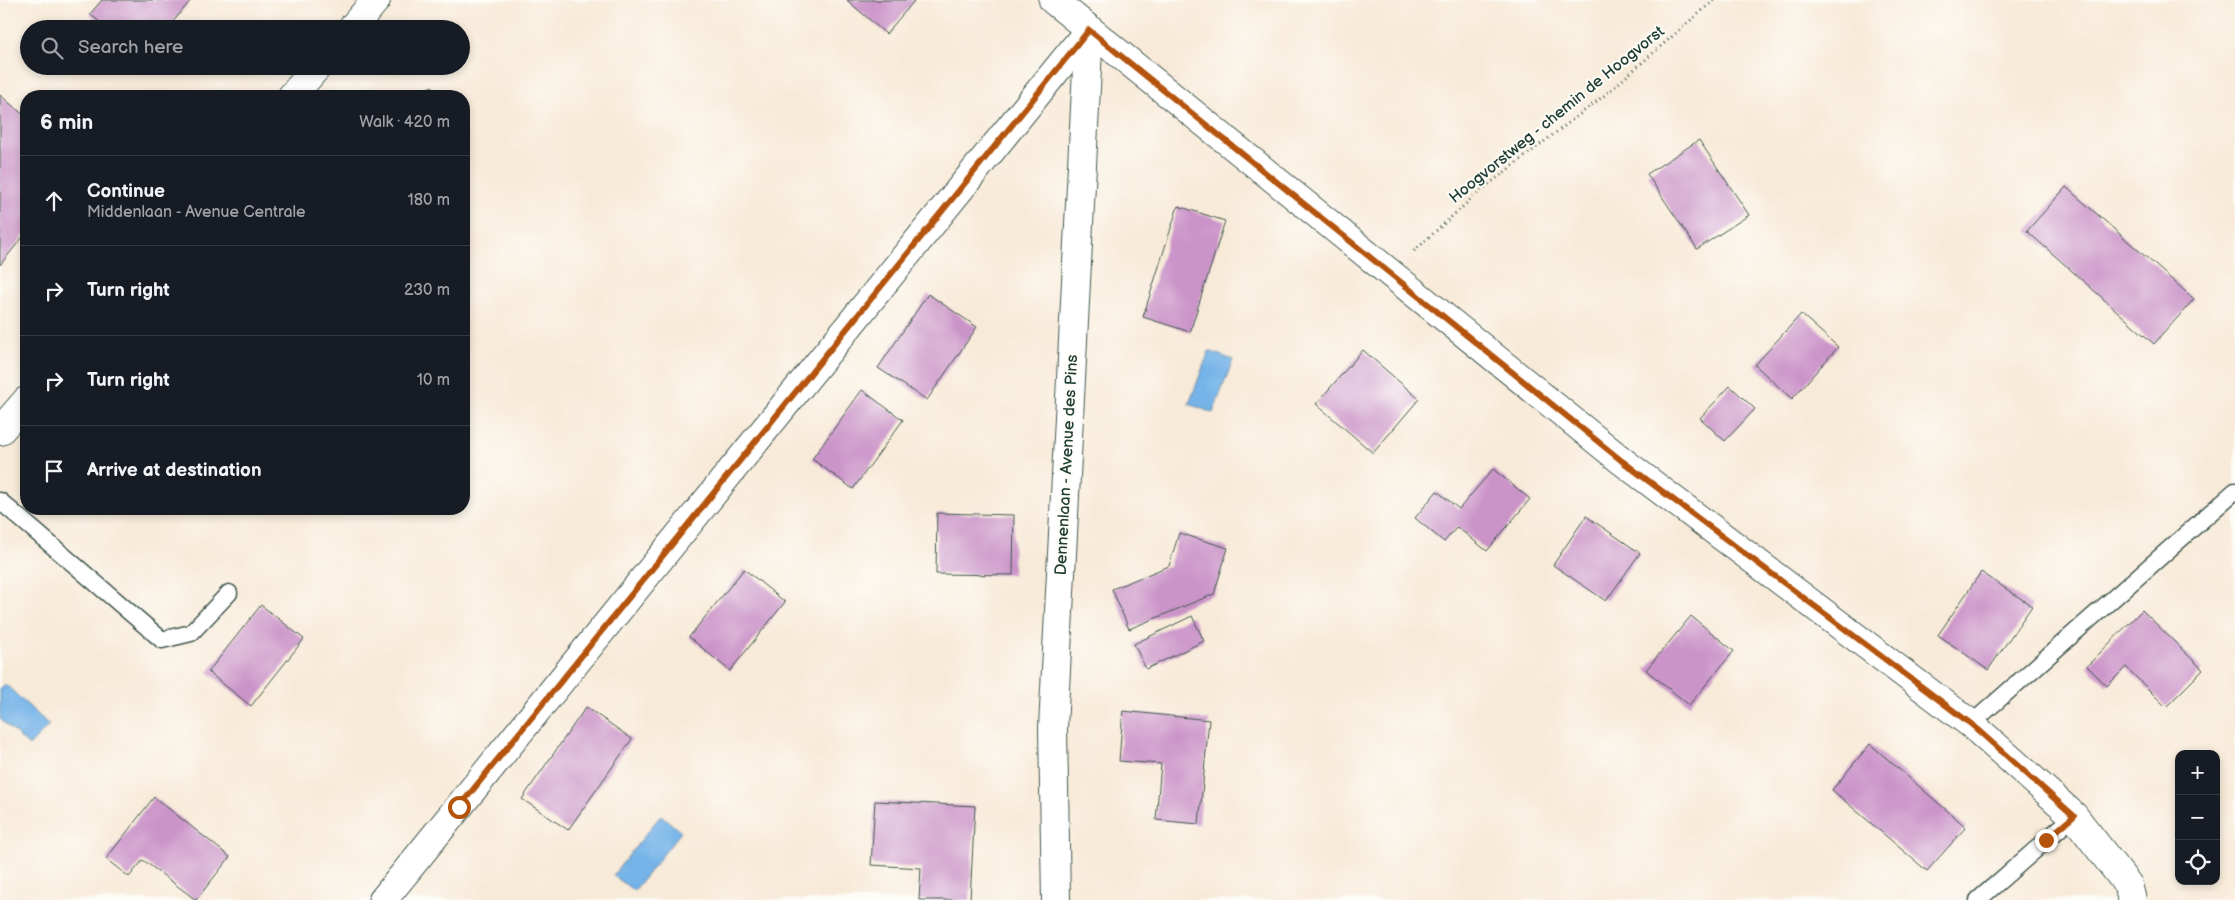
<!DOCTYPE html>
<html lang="en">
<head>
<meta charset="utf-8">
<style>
  :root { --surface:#171b24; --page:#242831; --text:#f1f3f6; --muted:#9ea1a6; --line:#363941 }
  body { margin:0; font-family:"Balsamiq Sans",sans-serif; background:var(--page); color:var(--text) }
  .controls { position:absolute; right:15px; bottom:15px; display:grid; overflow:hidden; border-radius:10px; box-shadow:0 2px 8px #0003 }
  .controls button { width:45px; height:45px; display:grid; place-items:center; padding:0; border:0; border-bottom:1px solid var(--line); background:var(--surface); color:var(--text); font:25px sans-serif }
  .stop { position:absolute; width:15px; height:15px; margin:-11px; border:4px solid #b45309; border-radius:50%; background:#fff }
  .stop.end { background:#b45309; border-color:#fff; box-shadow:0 1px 5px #0008 }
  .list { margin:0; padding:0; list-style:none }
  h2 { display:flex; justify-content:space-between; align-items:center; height:65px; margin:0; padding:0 20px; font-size:21px }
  h2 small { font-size:16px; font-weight:400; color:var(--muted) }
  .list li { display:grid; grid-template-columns:32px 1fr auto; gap:15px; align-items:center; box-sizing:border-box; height:90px; padding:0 20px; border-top:1px solid var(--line) }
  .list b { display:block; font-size:19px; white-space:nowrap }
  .list p { margin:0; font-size:16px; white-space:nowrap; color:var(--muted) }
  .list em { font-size:16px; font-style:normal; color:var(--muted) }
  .icon { flex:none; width:28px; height:28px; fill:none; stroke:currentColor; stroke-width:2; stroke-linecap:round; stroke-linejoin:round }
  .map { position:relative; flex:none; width:2235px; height:900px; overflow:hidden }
  .search { position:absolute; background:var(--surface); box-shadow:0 2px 8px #0003; left:20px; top:20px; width:450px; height:55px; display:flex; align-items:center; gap:12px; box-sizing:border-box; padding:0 18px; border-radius:28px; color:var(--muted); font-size:19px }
  .panel { position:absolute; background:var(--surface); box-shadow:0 2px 8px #0003; left:20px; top:90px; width:450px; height:425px; border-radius:20px }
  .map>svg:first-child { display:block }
</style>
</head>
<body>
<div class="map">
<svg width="2235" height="900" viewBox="0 0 2235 900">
  <rect width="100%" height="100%" fill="#fdfcf7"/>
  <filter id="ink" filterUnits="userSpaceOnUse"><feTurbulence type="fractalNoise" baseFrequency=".02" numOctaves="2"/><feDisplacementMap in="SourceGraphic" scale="10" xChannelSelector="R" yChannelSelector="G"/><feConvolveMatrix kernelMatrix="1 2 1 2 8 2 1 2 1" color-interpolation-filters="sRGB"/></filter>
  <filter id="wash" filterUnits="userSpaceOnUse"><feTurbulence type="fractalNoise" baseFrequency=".0096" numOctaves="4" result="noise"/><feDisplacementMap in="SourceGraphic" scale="20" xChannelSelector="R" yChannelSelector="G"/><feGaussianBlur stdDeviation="1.12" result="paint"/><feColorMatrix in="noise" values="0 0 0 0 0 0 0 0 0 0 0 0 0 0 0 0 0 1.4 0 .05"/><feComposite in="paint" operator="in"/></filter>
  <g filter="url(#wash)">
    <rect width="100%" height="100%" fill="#f8ead8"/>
    <!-- water -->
    <g fill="#75b3e8" stroke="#4a788e">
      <path d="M1209,351l24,9 -20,53 -24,-9z"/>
      <path d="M5,684l44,41 -20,21 -29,-27v-29z"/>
      <path d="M661,815l20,17 -47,59 -21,-16z"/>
    </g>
    <g id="blocks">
      <!-- building -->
      <g fill="#cb94c9">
        <path d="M102,0h89l-24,29h-59l-18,-15z"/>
        <path d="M847,0h66l1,1 -28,33z"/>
        <path d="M432,86l5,10h-26z"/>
        <path d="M0,95l26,22v116l-26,32z"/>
        <path d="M1699,140l50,75 -52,34 -50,-75z"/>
        <path d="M2066,187l128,112 -40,45 -127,-113z"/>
        <path d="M1178,206l47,15 -35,111 -47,-15z"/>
        <path d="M928,294l49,33 -50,73 -49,-32z"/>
        <path d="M1801,314l37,33 -46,52 -37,-34z"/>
        <path d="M1363,350l56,49 -46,54 -57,-49z"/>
        <path d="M1730,386l25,23 -30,32 -25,-23z"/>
        <path d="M862,390l41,30 -50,69 -41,-30z"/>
        <path d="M1493,469l37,30 -43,52 -30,-24 -13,15 -29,-24 22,-27 22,18z"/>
        <path d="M937,513l77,2 -1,60 -77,-1z"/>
        <path d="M1586,516l54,37 -34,48 -53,-36z"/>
        <path d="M1179,533l49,15 -14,46 -85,35 -17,-40 57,-23z"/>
        <path d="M744,569l41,33 -55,69 -41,-34z"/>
        <path d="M1981,572l51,34 -44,64 -50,-35z"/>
        <path d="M261,605l43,34 -53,67 -43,-34z"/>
        <path d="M2142,610l61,60 -37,37 -40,-40 -19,19 -20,-20z"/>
        <path d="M1192,616l12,25 -58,28 -12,-25z"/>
        <path d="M1691,616l43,35 -45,54 -43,-35z"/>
        <path d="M586,707l46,32 -64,91 -46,-31z"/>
        <path d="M1123,711l86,9 -10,104 -43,-4 5,-56 -42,-3z"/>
        <path d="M1870,744l96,83 -39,44 -95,-81z"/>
        <path d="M154,797l76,60 -34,43 -53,-40 -14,17 -23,-18z"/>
        <path d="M875,801l100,5 -5,94h-51l2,-32 -50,-3z"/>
      </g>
    </g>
  </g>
  <g filter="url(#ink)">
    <use href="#blocks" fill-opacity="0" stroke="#40574d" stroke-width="1"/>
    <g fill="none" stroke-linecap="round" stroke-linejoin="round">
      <defs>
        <g id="lane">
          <path d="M0,501l162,139 29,-7 38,-40"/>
          <path d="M1971,724l264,-233"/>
          <path d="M1978,900l96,-84"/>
        </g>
        <g id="street">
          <path d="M1053,0l569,461 349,263 103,92 54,69 4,15"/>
          <path d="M351,29l25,-29"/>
          <path d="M292,96l26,-30"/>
          <path d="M0,431l26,-30"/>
          <path d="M383,900l706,-870"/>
          <path d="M1056,900l-3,-172 36,-698"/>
        </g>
      </defs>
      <!-- lane casing -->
      <use href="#lane" stroke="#40574d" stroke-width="19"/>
      <!-- street casing -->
      <use href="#street" stroke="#40574d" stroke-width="30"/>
      <!-- path -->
      <path stroke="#40574d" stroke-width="3" stroke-dasharray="1 4" stroke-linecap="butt" d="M1414,251l66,-60 126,-97 108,-94"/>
      <!-- lane -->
      <use href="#lane" stroke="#fff" stroke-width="16"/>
      <!-- street -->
      <use href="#street" stroke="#fff" stroke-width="28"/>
    </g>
  </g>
  <g fill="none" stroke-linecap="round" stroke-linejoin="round" filter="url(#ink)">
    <!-- route -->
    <path stroke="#b45309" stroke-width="6" d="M459,807l630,-777 533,431 349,263 103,92 -28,24"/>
  </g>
  <g text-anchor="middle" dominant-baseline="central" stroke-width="4" stroke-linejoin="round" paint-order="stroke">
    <!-- street labels -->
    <g font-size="16" fill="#1f3d34" stroke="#fdfcf7">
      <text transform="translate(1557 115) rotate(-39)">Hoogvorstweg - chemin de Hoogvorst</text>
      <text transform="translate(1067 465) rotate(-87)">Dennenlaan - Avenue des Pins</text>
    </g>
  </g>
</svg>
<div class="controls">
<button>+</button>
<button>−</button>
<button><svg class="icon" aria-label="locate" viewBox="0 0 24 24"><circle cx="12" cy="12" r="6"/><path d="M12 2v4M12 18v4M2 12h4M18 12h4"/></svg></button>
</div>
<div class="stop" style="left:459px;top:807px"></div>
<div class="stop end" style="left:2046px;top:840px"></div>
<div class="search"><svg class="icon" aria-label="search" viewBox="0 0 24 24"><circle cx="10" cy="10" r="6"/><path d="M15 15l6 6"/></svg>Search here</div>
<section class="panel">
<h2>6 min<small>Walk · 420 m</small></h2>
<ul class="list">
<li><svg class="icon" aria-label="ahead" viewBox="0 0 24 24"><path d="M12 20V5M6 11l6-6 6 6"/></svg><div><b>Continue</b><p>Middenlaan - Avenue Centrale</p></div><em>180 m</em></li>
<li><svg class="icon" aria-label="right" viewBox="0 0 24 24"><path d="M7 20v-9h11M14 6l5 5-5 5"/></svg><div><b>Turn right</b></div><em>230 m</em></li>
<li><svg class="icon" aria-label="right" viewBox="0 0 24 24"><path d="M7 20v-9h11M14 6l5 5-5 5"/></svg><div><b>Turn right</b></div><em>10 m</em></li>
<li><svg class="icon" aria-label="arrive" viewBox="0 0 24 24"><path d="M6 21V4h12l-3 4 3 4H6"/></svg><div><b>Arrive at destination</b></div></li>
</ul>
</section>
</div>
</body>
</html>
